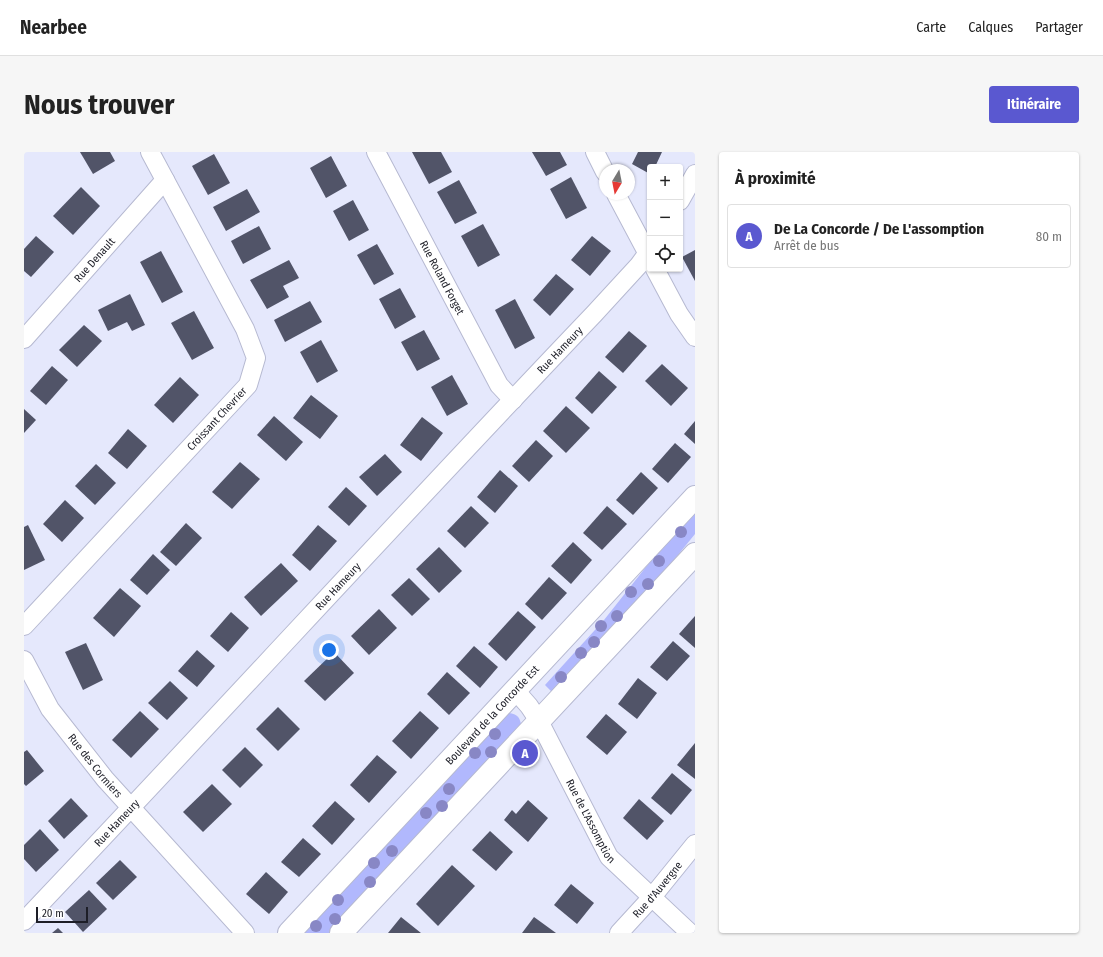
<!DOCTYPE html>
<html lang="fr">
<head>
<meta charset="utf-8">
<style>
  :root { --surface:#fff; --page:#f6f6f6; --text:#222; --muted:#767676; --line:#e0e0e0; --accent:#5a58d0 }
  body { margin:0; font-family:"Fira Sans Condensed",sans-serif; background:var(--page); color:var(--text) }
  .controls { position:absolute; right:12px; top:12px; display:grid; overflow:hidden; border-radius:4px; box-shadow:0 1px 3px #0004 }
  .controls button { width:36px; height:36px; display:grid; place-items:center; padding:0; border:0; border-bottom:1px solid var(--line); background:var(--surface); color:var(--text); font:20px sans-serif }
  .compass { position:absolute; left:575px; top:12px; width:36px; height:36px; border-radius:50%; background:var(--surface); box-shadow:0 1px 3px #0004; rotate:190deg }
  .scale { position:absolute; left:12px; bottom:10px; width:52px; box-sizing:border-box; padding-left:4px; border:2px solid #1d1e27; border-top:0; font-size:11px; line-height:14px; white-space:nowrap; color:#1d1e27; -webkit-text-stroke:3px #fff; paint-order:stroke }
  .you { position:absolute; left:305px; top:498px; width:14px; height:14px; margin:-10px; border:3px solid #fff; border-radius:50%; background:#1a73e8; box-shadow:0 0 0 6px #1a73e833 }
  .badge { display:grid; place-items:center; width:26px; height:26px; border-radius:50%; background:var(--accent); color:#fff; font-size:13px; font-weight:700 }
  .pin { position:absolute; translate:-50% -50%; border:2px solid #fff; box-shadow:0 1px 4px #0006 }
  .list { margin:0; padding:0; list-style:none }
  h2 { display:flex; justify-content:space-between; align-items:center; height:52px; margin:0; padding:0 16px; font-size:17px }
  h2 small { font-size:13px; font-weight:400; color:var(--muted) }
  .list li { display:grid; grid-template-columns:26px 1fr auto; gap:12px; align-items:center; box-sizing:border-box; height:64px; margin:0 8px 8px; padding:0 8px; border:1px solid var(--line); border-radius:4px }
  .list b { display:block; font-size:15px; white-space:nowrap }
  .list p { margin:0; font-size:13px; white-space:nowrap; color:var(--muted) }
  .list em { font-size:13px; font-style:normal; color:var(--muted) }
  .icon { flex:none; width:22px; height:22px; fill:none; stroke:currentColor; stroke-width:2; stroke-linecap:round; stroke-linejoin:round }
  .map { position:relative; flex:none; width:671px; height:781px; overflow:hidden; border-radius:4px }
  header { display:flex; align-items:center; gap:24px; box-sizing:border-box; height:56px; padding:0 20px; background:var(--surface); border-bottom:1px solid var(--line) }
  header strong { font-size:19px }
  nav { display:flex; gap:22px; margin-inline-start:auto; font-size:14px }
  .intro { display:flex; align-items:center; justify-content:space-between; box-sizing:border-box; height:96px; padding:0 24px }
  h1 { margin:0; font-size:28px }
  .button { padding:10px 18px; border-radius:4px; background:var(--accent); color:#fff; font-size:14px; font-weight:700 }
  main { display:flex; gap:24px; padding:0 24px }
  aside { flex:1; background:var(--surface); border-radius:4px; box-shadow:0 1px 3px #0004 }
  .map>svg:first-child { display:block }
</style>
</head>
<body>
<header>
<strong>Nearbee</strong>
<nav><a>Carte</a><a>Calques</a><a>Partager</a></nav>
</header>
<div class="intro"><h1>Nous trouver</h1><a class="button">Itinéraire</a></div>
<main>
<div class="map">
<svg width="671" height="781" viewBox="0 0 671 781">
  <rect width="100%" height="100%" fill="#e5e8fc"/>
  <!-- green -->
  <g fill="#b1b8fd">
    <path d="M671,358v24l-22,27 -121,131 -7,-7 59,-65 57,-72z"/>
    <path d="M485,561c8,1 11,4 12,12l-4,7 -187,201h-28l203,-218z"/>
  </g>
  <!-- building -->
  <g fill="#515468">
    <path d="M56,0h30l5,9 -22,13z"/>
    <path d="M388,0h29l11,20 -23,12z"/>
    <path d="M508,0h28l7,13 -21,11z"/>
    <path d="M614,0h24l-7,15h-5v7l-18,-10z"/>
    <path d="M190,2l16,29 -22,12 -16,-29z"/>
    <path d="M307,4l16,30 -21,12 -16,-30z"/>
    <path d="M547,25l16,31 -21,11 -16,-30z"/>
    <path d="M435,28l18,33 -22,11 -18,-32z"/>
    <path d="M57,35l19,19 -27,29 -20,-19z"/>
    <path d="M223,37l13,23 -34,19 -13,-24z"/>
    <path d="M329,48l16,30 -20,11 -16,-30z"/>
    <path d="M459,72l17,31 -22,12 -17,-31z"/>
    <path d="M235,74l12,23 -28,15 -12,-23z"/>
    <path d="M12,84l18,16 -23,25 -7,-6v-22z"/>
    <path d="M568,84l19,15 -21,25 -19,-16z"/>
    <path d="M353,92l17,30 -20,11 -17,-30z"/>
    <path d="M671,98v31l-13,-24z"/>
    <path d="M137,99l22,41 -21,11 -22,-41z"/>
    <path d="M265,108l10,18 -16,8 6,11 -22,12 -17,-29z"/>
    <path d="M532,122l18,15 -24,27 -17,-16z"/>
    <path d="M376,136l16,29 -21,12 -16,-30z"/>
    <path d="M106,142l15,31 -13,6 -5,-9 -19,9 -10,-21z"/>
    <path d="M491,147l20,39 -20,11 -20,-39z"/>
    <path d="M286,149l12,21 -37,20 -11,-22z"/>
    <path d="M170,159l20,37 -22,12 -21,-37z"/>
    <path d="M60,173l18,16 -25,26 -18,-17z"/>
    <path d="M400,178l16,29 -23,12 -16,-29z"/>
    <path d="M605,179l18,15 -24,27 -18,-16z"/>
    <path d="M297,188l17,31 -21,12 -17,-31z"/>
    <path d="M638,212l26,24 -17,18 -26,-25z"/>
    <path d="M28,214l16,14 -22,25 -16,-14z"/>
    <path d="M575,219l18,16 -25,27 -17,-16z"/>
    <path d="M428,223l16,29 -21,12 -16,-29z"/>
    <path d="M156,225l19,18 -26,28 -19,-18z"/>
    <path d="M287,243l27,21 -18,23 -27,-21z"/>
    <path d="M542,254l24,22 -24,25 -23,-22z"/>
    <path d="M0,257l12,11 -12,13z"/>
    <path d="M250,264l29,26 -17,19 -29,-26z"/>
    <path d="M398,265l21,16 -22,28 -21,-16z"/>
    <path d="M671,269v23l-11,-10z"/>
    <path d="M104,277l19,17 -20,23 -19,-16z"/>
    <path d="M512,288l17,16 -24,26 -17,-16z"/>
    <path d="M651,291l16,14 -23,26 -16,-14z"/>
    <path d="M361,302l17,18 -25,24 -18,-19z"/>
    <path d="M216,310l20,17 -28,30 -20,-17z"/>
    <path d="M72,312l20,19 -21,22 -20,-19z"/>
    <path d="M476,318l18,16 -23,27 -18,-16z"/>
    <path d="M617,320l17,16 -25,27 -17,-15z"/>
    <path d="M322,335l21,19 -18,20 -21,-19z"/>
    <path d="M41,348l19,18 -22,24 -19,-18z"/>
    <path d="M447,354l18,17 -24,25 -18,-17z"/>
    <path d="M583,354l20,18 -25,26 -19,-17z"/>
    <path d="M162,371l16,15 -26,28 -16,-14z"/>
    <path d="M4,373l17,35 -21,10v-43z"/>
    <path d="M294,373l19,16 -27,30 -18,-16z"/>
    <path d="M549,390l19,18 -21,24 -20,-18z"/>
    <path d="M415,395l23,24 -23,22 -23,-24z"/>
    <path d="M129,402l17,16 -23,25 -17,-15z"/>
    <path d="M257,411l17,18 -37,35 -17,-19z"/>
    <path d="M525,425l18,16 -25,27 -17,-16z"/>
    <path d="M385,426l21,21 -18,17 -21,-21z"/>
    <path d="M96,436l21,18 -27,31 -21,-19z"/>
    <path d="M355,457l18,19 -28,27 -18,-19z"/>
    <path d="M494,459l18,16 -30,34 -18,-17z"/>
    <path d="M207,460l18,16 -21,24 -18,-16z"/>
    <path d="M671,464v32l-16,-14z"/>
    <path d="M649,489l17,15 -23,25 -17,-14z"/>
    <path d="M62,491l17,37 -20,10 -18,-38z"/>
    <path d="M450,494l24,21 -18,21 -24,-22z"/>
    <path d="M173,498l18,16 -18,21 -19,-16z"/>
    <path d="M310,500l20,21 -29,28 -21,-20z"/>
    <path d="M423,520l23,21 -21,22 -22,-21z"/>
    <path d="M614,526l19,15 -20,26 -19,-15z"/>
    <path d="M146,529l18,17 -21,22 -19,-17z"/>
    <path d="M254,555l22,22 -22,22 -22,-22z"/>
    <path d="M116,559l19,18 -28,29 -19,-18z"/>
    <path d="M396,559l19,17 -28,31 -19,-18z"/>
    <path d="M582,562l21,18 -20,23 -21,-18z"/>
    <path d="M671,591v36l-18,-14z"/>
    <path d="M221,595l18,18 -23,23 -18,-18z"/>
    <path d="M3,598l17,21 -18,15 -2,-2v-32z"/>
    <path d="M353,603l20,17 -28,31 -19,-18z"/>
    <path d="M648,621l20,17 -21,25 -20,-17z"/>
    <path d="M188,632l20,20 -29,28 -20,-20z"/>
    <path d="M47,646l17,18 -24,23 -16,-18z"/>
    <path d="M615,647l25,22 -17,19 -24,-22z"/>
    <path d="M504,648l20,18 -20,24 -24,-22 8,-10 4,4z"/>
    <path d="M311,649l20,18 -23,26 -20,-19z"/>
    <path d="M16,677l19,21 -23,22 -12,-13v-14z"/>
    <path d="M466,679l23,21 -17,19 -24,-21z"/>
    <path d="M279,686l18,16 -22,23 -18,-15z"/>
    <path d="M96,708l17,17 -24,23 -17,-17z"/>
    <path d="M428,713l23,21 -37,40 -22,-22z"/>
    <path d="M242,720l22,20 -19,22 -23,-20z"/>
    <path d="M547,732l23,19 -17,21 -23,-19z"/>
    <path d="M65,738l18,19 -24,23 -18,-20z"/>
    <path d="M377,765l20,16h-33z"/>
    <path d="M510,765l22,16h-34z"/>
    <path d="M34,776l5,5h-11z"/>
  </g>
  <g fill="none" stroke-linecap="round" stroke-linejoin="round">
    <defs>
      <g id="street">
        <path id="s1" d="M352,0l123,233 14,15"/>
        <path d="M571,0l10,20"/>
        <path d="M592,42l34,64"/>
        <path d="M656,49l15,-27"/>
        <path d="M631,117l24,45 16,23"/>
        <path id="s2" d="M0,187l141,-159"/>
        <path id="s3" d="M0,474l224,-241 8,-27 -11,-29 -95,-177"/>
        <path id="s4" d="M0,508l26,49 55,70 140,154"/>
        <path id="s5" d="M491,538l14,16 10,15 70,136 81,76"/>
        <path id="s6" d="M0,769c191,-201 378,-406 570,-607l45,-49 11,-15"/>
        <path id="s7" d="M595,781l33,-36 43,-53"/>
      </g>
      <g id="secondary">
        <path id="s8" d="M265,781l406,-436"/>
        <path d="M317,781l354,-379"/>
      </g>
    </defs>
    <!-- street casing -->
    <use href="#street" stroke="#b6b9d1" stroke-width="20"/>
    <!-- secondary casing -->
    <use href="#secondary" stroke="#b6b9d1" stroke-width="24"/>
    <!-- street -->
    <use href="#street" stroke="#fff" stroke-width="18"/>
    <!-- secondary -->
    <use href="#secondary" stroke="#fff" stroke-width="22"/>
  </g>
  <!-- trees -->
  <g fill="#8887c5">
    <circle cx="657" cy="380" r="6"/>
    <circle cx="635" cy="409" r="6"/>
    <circle cx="624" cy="432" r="6"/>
    <circle cx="607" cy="440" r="6"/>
    <circle cx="593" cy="464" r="6"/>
    <circle cx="577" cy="474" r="6"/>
    <circle cx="570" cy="490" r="6"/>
    <circle cx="557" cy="501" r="6"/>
    <circle cx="537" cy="525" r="6"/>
    <circle cx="471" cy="582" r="6"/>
    <circle cx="467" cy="600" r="6"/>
    <circle cx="451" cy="601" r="6"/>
    <circle cx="425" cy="637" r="6"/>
    <circle cx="418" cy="654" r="6"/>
    <circle cx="402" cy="661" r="6"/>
    <circle cx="368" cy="699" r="6"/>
    <circle cx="350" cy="711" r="6"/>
    <circle cx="346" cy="730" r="6"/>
    <circle cx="314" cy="748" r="6"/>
    <circle cx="311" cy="767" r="6"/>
    <circle cx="292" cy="774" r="6"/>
  </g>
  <g text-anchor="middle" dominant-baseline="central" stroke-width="4" stroke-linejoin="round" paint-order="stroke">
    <!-- street labels -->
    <g font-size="11" fill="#1d1e27" stroke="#fff">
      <text stroke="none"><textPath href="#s2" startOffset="106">Rue Denault</textPath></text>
      <text stroke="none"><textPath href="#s1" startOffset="142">Rue Roland Forget</textPath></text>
      <text stroke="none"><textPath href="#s6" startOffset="783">Rue Hameury</textPath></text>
      <text stroke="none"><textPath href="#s3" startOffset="283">Croissant Chevrier</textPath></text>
      <text stroke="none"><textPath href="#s6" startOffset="459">Rue Hameury</textPath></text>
      <text stroke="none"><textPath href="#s8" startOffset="298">Boulevard de la Concorde Est</textPath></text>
      <text stroke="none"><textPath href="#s4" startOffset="128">Rue des Cormiers</textPath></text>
      <text stroke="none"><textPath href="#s5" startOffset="152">Rue de L'Assomption</textPath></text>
      <text stroke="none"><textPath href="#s6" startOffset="135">Rue Hameury</textPath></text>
      <text stroke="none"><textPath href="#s7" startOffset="58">Rue d'Auvergne</textPath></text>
    </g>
  </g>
</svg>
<div class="controls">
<button>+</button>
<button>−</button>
<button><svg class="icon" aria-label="locate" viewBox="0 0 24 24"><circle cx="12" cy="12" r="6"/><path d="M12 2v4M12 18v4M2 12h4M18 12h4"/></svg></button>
</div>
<svg class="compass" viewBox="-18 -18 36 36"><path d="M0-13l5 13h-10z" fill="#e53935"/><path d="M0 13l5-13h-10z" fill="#767676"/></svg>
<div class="scale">20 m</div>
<div class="you"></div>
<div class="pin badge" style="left:501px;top:601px">A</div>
</div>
<aside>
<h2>À proximité<small></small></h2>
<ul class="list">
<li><span class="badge">A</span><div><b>De La Concorde / De L'assomption</b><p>Arrêt de bus</p></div><em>80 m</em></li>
</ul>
</aside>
</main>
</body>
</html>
